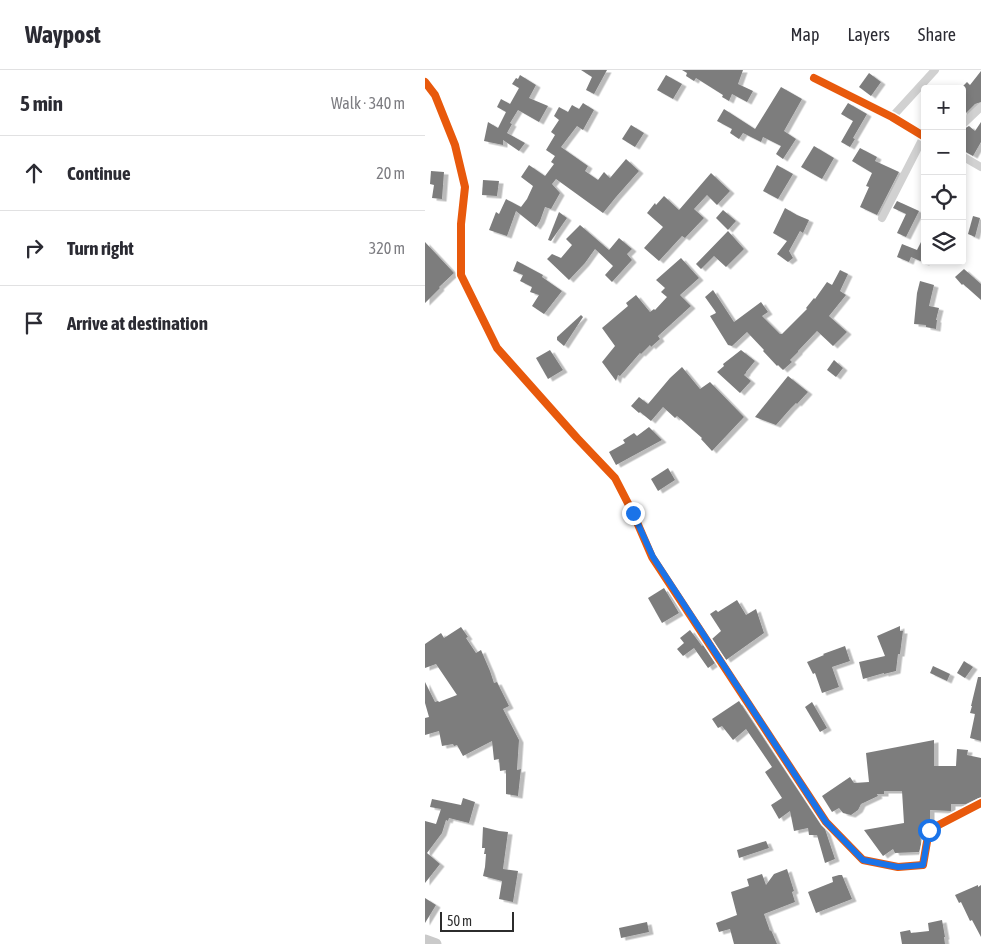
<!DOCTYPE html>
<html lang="en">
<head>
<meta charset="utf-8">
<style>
  :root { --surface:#fff; --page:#f7f7f7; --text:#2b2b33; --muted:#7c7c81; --line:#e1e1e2 }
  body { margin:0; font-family:"Asap Condensed",sans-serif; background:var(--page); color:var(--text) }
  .controls { position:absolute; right:15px; top:15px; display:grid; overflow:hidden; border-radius:5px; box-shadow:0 2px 8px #0003 }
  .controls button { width:45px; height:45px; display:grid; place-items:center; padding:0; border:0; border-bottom:1px solid var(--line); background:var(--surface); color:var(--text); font:25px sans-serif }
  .scale { position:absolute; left:15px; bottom:12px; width:74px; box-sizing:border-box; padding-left:5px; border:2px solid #2c2c2c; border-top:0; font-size:14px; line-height:18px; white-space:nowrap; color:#2c2c2c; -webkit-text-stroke:4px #fff; paint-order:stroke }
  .stop { position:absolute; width:15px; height:15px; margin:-11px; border:4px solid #1a73e8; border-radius:50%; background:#fff }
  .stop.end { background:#1a73e8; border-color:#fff; box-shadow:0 1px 5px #0008 }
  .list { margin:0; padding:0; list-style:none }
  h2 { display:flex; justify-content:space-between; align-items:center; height:65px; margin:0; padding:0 20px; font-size:21px }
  h2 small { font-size:16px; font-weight:400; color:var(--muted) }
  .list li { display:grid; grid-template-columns:32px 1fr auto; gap:15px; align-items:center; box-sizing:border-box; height:75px; padding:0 20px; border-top:1px solid var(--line) }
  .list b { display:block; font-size:19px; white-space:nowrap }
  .list em { font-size:16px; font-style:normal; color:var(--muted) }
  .icon { flex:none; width:28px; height:28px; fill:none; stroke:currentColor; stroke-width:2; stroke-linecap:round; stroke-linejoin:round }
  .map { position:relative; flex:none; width:556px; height:874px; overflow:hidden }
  header { display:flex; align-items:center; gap:30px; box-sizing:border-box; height:70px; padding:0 25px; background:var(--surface); border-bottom:1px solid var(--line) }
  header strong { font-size:24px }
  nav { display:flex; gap:28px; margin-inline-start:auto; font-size:18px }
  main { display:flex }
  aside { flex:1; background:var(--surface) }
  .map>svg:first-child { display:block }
</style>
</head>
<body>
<header>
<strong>Waypost</strong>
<nav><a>Map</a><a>Layers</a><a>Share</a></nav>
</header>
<main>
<aside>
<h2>5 min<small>Walk · 340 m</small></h2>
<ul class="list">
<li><svg class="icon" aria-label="ahead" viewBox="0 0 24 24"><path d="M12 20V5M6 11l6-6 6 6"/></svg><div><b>Continue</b></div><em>20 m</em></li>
<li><svg class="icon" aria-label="right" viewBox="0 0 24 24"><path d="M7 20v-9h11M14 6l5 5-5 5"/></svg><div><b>Turn right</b></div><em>320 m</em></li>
<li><svg class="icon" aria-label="arrive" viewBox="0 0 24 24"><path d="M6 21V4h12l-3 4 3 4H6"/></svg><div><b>Arrive at destination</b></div></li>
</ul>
</aside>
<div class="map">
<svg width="556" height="874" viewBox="0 0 556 874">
  <defs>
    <filter id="shadow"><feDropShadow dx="4.5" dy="2.5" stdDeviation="0" flood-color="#0004"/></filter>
  </defs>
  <rect width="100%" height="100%" fill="#fff"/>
  <!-- building -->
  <g fill="#7d7d7d" filter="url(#shadow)">
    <path d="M156,0h26l-13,24 -8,-4 6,-13z"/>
    <path d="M257,0h61l-5,14 15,7 -6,11 -15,-8 -3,7 -7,-4 1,-2 -27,-17 -2,3 -8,-5 1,-3z"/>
    <path d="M556,1v31l-6,2 -13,13v-30l5,-5 3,3z"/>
    <path d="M444,3l12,9 -10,14 -12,-9z"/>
    <path d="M95,5l16,10 -7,13 19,8 -9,16 -21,-12 -8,13 2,1 -5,9 18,10 -6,8 -16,-11v5l-19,-4 4,-19 10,6 8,-16 -9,-5 4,-8 9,5 9,-16 -7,-4 4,-6 2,1z"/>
    <path d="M241,5l16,9 -9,15 -16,-9z"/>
    <path d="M356,17l21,12 -18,32 12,8 -13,20 -7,-5 5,-8 -18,-9 -2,5 -18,-9 -4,6 -9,-6 2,-4 -15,-8 7,-12 31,20z"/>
    <path d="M158,33l11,7 -11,20 -6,-4 -16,21 27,19 -3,5 13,9 6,-8 6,6 16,-19 13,12 -23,26 -13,16 -47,-34 -4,5 8,9 -9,16 -6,-2 -5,14 -4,6 -20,-16 -9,25 -18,-6 7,-18 3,2 7,-15 15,8 6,-8 6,-13 -12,-9 8,-12 16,11 9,-12 -3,-2 4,-6 -9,-6 9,-15 -4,-3 8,-12 -5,-4 5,-9 9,5 4,-7 7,4z"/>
    <path d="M423,33l19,11 -14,24 2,1 -5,8 -9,-5 12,-21 -12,-7z"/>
    <path d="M556,52v20l-8,14 -11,-6v-20l7,-4 6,5z"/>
    <path d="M206,55l13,8 -9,14 -13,-8z"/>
    <path d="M389,76l20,12 -12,21 -21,-12z"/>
    <path d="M435,78l17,9 -2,4 24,11 -22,43 -17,-8 9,-20 -3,-1 6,-13 -20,-12z"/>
    <path d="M352,95l16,9 -15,25 -15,-8z"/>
    <path d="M6,101l13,1 -2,27 -10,-1 2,-13 -4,-1z"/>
    <path d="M286,103l19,18 -13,14 -10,-10 -13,14 10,9 -19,20 -3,-2 -23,25 -15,-13 19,-21 -16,-14 8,-10 1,2 8,-9 15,14z"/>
    <path d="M58,110l16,1 -2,15 -15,-1z"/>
    <path d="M472,131l22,10 -13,26 -9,-4 9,-19 -13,-6z"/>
    <path d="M360,138l12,7 12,5 -6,13 -3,-2 -11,20 4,7 -5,4 -11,-8 10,-13 -14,-8z"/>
    <path d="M298,140l13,11 -8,9 -12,-12z"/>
    <path d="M134,142l8,6 -16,23 -3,-1z"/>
    <path d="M548,146l7,2 -5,19 -7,-3z"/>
    <path d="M155,155l29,25 10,-12 13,11 -5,5 5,6 -20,22 -7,-7 8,-9 -18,-17 -10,14 -16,17 -22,-21 5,-5 9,4 11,-13 -6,-6z"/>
    <path d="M303,161l16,18 -18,18 -12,-11 -13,13 -5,-5z"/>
    <path d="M500,164v29l-14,-6 -2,5 -12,-5 5,-13 15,6z"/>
    <path d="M0,172l29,31 -15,14 1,1 -15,15z"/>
    <path d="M256,188l18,20 -19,17 11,11 -33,30 2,3 -9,8 -1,-2 -9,9 -1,-1 -20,23 -2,-1 -2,6 -14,-19 13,-16 -13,-18 26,-22 -2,-3 10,-8 14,17 4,-3 1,1 12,-13 -6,-5 4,-4 -9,-8z"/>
    <path d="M92,191l26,14 -1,2 20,14 -18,23 -12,-8 7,-11 -9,-3 2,-5 -12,-6 3,-6 -10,-4z"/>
    <path d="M539,199l17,15v16l-18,-16 -1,1 -7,-8z"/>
    <path d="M415,200l8,4 -8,17 6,4 -17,21 18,16 -14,14 -16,-15 -19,20v1l-8,8 2,2 -9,8 -5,-5 -1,1 -14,-15 1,-1 -17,-18 -15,14 -4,-1 -18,-29 6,-3 -1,-2 -10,-14 8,-7 21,32 27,-20 7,10 -6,4 18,18h2l25,-25 -1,-1 8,-10 1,1 12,-17 5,3z"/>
    <path d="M495,211l14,4 -5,21 10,2 -3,12h1l-1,9 -10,-2v-2l-12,-1 3,-31z"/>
    <path d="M156,245l2,2 -19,29 -7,-6v-3z"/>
    <path d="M125,280l13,20 -15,9 -12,-21z"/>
    <path d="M316,280l14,11 -9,11v1l-2,2 7,6 -11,12 -23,-21 7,-6 -1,-2z"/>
    <path d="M409,290l9,8 -7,9 -9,-7z"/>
    <path d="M257,297l18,22 10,-7 34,35 -32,34 -11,-12 1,-1 -25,-22 -2,2 -12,-11 -12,14 -11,-9 -1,1 -8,-7 8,-9 9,7 22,-26z"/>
    <path d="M363,306l20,16 -11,12 -1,-1 -5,5 -15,17 -21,-8z"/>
    <path d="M224,357l13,13 -46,25 -7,-13 16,-9 -2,-3 11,-7 3,3z"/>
    <path d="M243,398l7,12 -17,11 -7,-12z"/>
    <path d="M239,518l15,25 -17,10 -14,-25z"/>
    <path d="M312,530l9,15 10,-6 8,24 -38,27 -14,-21 9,-8 -11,-17 6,-4 2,2z"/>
    <path d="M475,556v5h3l-3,23h-2l-2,17 -12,3v-1l-21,6 -4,-17 26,-6 -8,-20z"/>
    <path d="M36,557l7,10 -2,1 10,15 5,-3 9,21 4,12 3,-1 12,24 -6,3 16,31 -2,30 4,-1 -3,27 -12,-2v-24l-6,1 -1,-12 -5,1 -2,-19 -29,15 -6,-11 -3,1 -1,-2 -11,2 -3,-15 -14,4v-17l4,-1 -4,-14v-21l10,20 3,-1 1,1 18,-7 -21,-31 -11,4v-24l16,-11 3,5z"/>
    <path d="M265,560l12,16 1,-1 12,18 -7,5 -14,-20 -11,8 -6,-7 7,-6 -4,-5z"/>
    <path d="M420,576l5,15 -18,6 7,20 -17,6 -7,-20 -2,1 -6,-12 17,-7 -1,-1z"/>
    <path d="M539,591l9,6 -8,11 -8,-5z"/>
    <path d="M508,596l17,8 -3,7 -17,-8z"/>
    <path d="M553,607h3v64l-11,-3 5,-24 -5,-1 2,-7h-1z"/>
    <path d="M314,631l82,124 4,4 10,30 -10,4 -8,-28h-8l-1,-7 -14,3 -4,-20 -11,8 -8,-14 11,-7 -17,-26 7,-5 -26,-38 -13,11 -11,-14 -4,2 -6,-9z"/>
    <path d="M387,632l15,26 -7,4 -15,-25z"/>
    <path d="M509,670v26h22l1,-17 11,1 -1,5 14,3v39l-15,7h-15v7l-21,-1v13l-5,3h-5l1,19 -2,7 -24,1 -2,-4 -10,7 -19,-26 40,-7 -2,-32h-18v3h-7l1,2 -17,8 -3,6 -7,5 -8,-2 -4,-5 -7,4 -10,-16 28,-19 4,6 15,-1 -3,-29z"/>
    <path d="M38,728l12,4 -6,21 -20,-5 -1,3 -2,-1 -4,13 -15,20 13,11 -15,19v-62l11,3 5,-15 -11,-2 2,-8 29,6z"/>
    <path d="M58,757l16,4 9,1 -5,37 15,2 -5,31 -14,-3 3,-18 -19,-5 2,-9 1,-13h-2l1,-6h-3z"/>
    <path d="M341,771l3,7 -30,10 -2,-8z"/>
    <path d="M362,799l7,22 -2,1 3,10 -31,12 6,17 1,-1 6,14h-43l-4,-15 -11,3 -3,-9 21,-8 -6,-23 18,-6 -2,-7 15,-5 4,11 8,-11z"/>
    <path d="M414,805h3l10,24 -36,14 -8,-21 25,-10 -1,-5z"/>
    <path d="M553,815v2l3,-2v52l-9,-17 -2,1 -9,-19 -2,1 -4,-8z"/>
    <path d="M0,828l11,7 -11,18z"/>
    <path d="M517,850l3,17h-1l1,7h-43l-2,-12 10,-2 1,3 18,-2 -1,-8z"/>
    <path d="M222,852l2,10 -28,6 -2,-10z"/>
  </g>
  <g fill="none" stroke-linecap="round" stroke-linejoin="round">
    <!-- street -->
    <g stroke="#d1d1d1" stroke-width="8">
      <path d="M389,8l78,39 33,20"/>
      <path d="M0,12l10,13 20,50 10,42 -4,37v51l36,73 80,90 38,40 18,35 19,44 174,265 37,38 35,7 25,-2 6,-35 52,-27"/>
      <path d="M467,47l43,-47"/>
      <path d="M537,55l19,-18"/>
      <path d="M537,86l19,11"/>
      <path d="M457,148l42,-82"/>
    </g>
    <!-- secondary -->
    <path stroke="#cacaca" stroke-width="11" d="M0,870l11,4"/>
    <defs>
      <g id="cycleway">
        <path d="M389,8l78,39 33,20"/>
        <path d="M0,12l10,13 20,50 10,42 -4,37v51l36,73 80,90 38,40 18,35 19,44 174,265 37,38 35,7 25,-2 6,-35 52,-27"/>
      </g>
    </defs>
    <!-- cycleway casing -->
    <use href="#cycleway" stroke="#fff" stroke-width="11"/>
    <!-- cycleway -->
    <use href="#cycleway" stroke="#e8590c" stroke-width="8"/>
  </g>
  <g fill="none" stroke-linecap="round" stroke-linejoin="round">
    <!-- route -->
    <path stroke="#1a73e8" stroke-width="6" d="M208,443l20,44 173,265 37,38 35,7 25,-2 6,-35"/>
  </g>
</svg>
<div class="controls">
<button>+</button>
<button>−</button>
<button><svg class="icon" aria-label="locate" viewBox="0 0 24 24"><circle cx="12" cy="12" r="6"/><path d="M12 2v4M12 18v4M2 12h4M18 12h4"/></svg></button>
<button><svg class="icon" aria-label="layers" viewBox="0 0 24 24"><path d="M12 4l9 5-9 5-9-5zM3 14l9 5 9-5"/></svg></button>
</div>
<div class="scale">50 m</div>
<div class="stop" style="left:504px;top:760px"></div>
<div class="stop end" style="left:208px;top:443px"></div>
</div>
</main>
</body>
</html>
